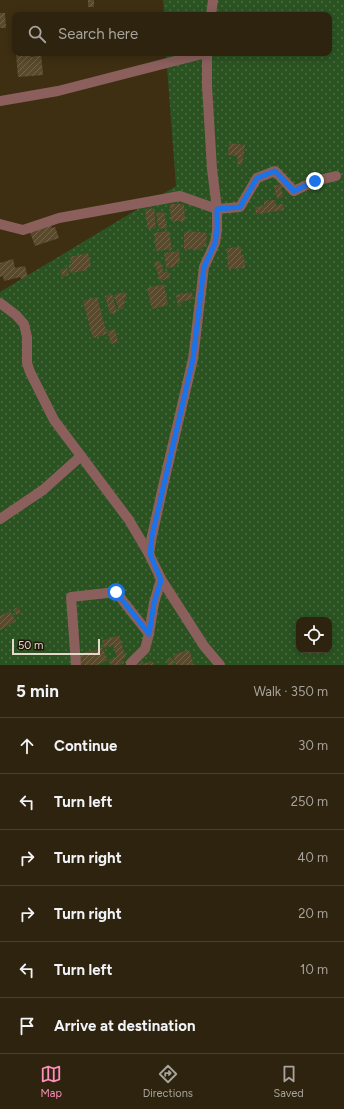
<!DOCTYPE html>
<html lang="en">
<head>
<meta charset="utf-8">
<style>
  :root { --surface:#2e230e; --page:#362b17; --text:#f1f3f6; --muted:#a7a49e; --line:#49402e; --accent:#fe8ebe }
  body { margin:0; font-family:Figtree,sans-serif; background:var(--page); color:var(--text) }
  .controls { position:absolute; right:12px; bottom:12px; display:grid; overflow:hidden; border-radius:8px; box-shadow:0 2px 10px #0003 }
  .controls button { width:36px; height:36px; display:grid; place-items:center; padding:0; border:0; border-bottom:1px solid var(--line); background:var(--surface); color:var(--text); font:20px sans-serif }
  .scale { position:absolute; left:12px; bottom:10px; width:88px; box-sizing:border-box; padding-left:4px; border:2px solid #e2d9c9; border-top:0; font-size:11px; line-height:14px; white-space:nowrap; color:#e2d9c9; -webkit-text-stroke:3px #1f180c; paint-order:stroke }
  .stop { position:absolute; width:12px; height:12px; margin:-9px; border:3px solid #1a73e8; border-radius:50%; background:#fff }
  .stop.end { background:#1a73e8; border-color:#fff; box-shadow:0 1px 4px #0008 }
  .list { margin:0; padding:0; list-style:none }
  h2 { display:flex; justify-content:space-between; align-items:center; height:52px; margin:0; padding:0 16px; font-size:17px }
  h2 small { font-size:13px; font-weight:400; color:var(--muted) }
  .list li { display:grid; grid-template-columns:26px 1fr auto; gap:12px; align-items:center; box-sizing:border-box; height:56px; padding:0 16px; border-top:1px solid var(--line) }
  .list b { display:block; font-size:15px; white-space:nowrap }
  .list em { font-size:13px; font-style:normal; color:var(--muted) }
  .icon { flex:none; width:22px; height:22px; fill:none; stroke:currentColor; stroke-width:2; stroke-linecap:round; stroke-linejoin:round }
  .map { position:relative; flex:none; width:344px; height:665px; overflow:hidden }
  .search { position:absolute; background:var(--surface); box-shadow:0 2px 10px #0003; left:12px; right:12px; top:12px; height:44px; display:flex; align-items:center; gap:10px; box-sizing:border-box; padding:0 14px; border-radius:8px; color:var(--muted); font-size:15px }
  .sheet { height:388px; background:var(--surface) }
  nav { display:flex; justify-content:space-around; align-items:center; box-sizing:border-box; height:56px; border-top:1px solid var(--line); background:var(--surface); font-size:11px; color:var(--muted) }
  nav a { display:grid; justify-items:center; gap:2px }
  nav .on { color:var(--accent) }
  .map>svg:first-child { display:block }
</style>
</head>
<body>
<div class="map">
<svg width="344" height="665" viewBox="0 0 344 665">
  <defs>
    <pattern id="grass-dots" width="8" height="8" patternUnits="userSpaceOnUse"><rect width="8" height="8" fill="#2b5322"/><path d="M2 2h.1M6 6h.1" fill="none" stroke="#496b41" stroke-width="1.8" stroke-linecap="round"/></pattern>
    <pattern id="building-hatch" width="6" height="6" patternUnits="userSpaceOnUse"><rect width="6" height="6" fill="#594a2d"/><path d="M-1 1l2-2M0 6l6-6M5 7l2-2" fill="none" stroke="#71644a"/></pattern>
  </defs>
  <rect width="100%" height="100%" fill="#3e2f12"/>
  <!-- grass -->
  <path fill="url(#grass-dots)" fill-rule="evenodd" d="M163,0h181v665h-344v-373l176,-106 -10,-133h163v-38h-165zM299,620h30v30h-30z"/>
  <!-- building -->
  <g fill="url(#building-hatch)">
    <rect x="88" y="0" width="6" height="7"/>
    <path d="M0,13h5l1,15h-6z"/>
    <path d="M16,53l15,1v3h3l-1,-4h8l2,22 -25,2z"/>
    <path d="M229,143l16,2 -3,20 -5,-1 1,-8 -10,-1z"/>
    <path d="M281,184l2,13 -6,1 -3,-12z"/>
    <path d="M275,200l1,5 7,-1 1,6 -28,4 -1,-7 9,-1v-5z"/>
    <path d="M170,204h14l1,17h-14z"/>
    <path d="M154,208l2,20 -8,1 -3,-19z"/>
    <path d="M164,212l3,16 -8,1 -3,-16z"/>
    <path d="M51,225l1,3 3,-1 4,11 -24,8 -5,-14z"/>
    <path d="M169,231l3,18 -16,2 -2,-18z"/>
    <path d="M187,231l20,2 -1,12 -5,3 -1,2 -16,-1v-17l3,1z"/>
    <path d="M241,247v8h3l1,13 -17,1 -1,-21z"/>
    <path d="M179,251l1,12 -5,1v3l-9,1 -2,-15z"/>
    <path d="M88,253l3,13 -4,2v2l-16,3 -3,-8 4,-1 -2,-7z"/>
    <path d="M13,259l2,9 10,-2 3,11 -7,2 -1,-2 -16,4 -1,-5 -3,1v-14z"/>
    <path d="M160,261l4,12 4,-2 2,7 -10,3 -6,-19z"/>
    <path d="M67,268l2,7 -7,2 -2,-7z"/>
    <path d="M164,284l4,21 -16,4 -5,-21z"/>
    <path d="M125,292l2,6 -3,1 1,5 -2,1 1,3 -5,2 -5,-15z"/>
    <path d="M192,292l1,7 -13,3 1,4h-3l-2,-11z"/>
    <path d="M112,294l5,18 -7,2 -5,-18z"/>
    <path d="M97,297l10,37 -14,4 -10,-37z"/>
    <path d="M115,329l3,13 -7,2 -4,-13z"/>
    <path d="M18,607l3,6 -4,2 -4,-5z"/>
    <path d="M10,611l6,10 -16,9v-14z"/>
    <path d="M119,635l7,23 -4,1 2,4 -5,2h-8l-2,-5 8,-3 -4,-12 -9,3 -2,-7z"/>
    <path d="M102,647l6,13 -11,5h-15l-4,-9 12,-6 1,2z"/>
    <path d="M189,650l5,15h-18l-3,-10z"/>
    <path d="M173,658l1,7h-6l-1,-6z"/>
    <path d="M153,662l1,3h-19v-1z"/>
  </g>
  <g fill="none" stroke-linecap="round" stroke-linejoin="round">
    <!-- minor -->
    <g stroke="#8b5f5c" stroke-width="10">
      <path d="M211,15l2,-15"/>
      <path d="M0,101l58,-10 148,-38"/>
      <path d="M0,224l23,6 36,-12 121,-22 37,13 23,-2 17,-29 18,-7 19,20 21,-10 21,-5"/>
      <path d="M0,303l16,12 8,9 3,13v26l3,9 24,48 75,100 20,34 12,25 43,67 16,19"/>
      <path d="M0,519l43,-29 38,-34"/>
      <path d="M149,554l3,-18 12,-54 29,-123 11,-92 11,-24 2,-13v-21l-5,-40 -5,-83v-33"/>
      <path d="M76,665l-5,-68 45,-5 33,42"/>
      <path d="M131,665v-2l14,-14 4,-15 5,-31 7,-24"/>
    </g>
  </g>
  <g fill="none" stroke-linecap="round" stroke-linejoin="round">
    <!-- route -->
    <path stroke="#1a73e8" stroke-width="5" d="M116,592l33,42 5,-31 7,-23 -11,-26 2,-18 41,-177 11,-92 11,-24 2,-13v-21l23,-2 17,-29 18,-7 19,20 21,-10"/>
  </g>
</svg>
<div class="controls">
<button><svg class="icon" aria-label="locate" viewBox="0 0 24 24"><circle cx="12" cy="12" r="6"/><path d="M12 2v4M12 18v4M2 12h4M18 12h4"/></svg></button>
</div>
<div class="scale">50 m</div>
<div class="stop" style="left:116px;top:592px"></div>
<div class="stop end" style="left:315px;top:181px"></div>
<div class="search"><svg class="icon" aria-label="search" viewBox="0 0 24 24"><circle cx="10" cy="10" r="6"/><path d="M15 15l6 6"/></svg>Search here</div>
</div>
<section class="sheet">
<h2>5 min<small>Walk · 350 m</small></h2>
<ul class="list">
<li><svg class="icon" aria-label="ahead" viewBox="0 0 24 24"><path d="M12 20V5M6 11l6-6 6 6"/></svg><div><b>Continue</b></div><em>30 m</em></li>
<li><svg class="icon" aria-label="left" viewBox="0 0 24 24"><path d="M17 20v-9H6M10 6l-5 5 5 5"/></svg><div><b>Turn left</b></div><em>250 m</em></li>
<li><svg class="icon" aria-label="right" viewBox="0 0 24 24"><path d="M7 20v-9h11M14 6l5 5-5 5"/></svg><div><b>Turn right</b></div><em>40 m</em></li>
<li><svg class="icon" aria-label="right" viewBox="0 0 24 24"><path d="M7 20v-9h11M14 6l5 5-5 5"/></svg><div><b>Turn right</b></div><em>20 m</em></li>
<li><svg class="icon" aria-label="left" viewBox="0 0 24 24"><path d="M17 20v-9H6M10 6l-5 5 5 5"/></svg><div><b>Turn left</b></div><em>10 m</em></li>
<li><svg class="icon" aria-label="arrive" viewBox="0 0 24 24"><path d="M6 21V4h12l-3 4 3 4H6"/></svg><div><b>Arrive at destination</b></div></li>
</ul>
</section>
<nav>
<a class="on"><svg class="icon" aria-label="map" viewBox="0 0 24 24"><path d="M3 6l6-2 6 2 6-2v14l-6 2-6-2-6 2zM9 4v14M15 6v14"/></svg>Map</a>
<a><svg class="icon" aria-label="directions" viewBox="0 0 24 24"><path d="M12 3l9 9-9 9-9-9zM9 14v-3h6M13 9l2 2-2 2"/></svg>Directions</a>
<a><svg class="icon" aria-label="saved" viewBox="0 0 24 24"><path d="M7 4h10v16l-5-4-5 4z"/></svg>Saved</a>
</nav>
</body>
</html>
